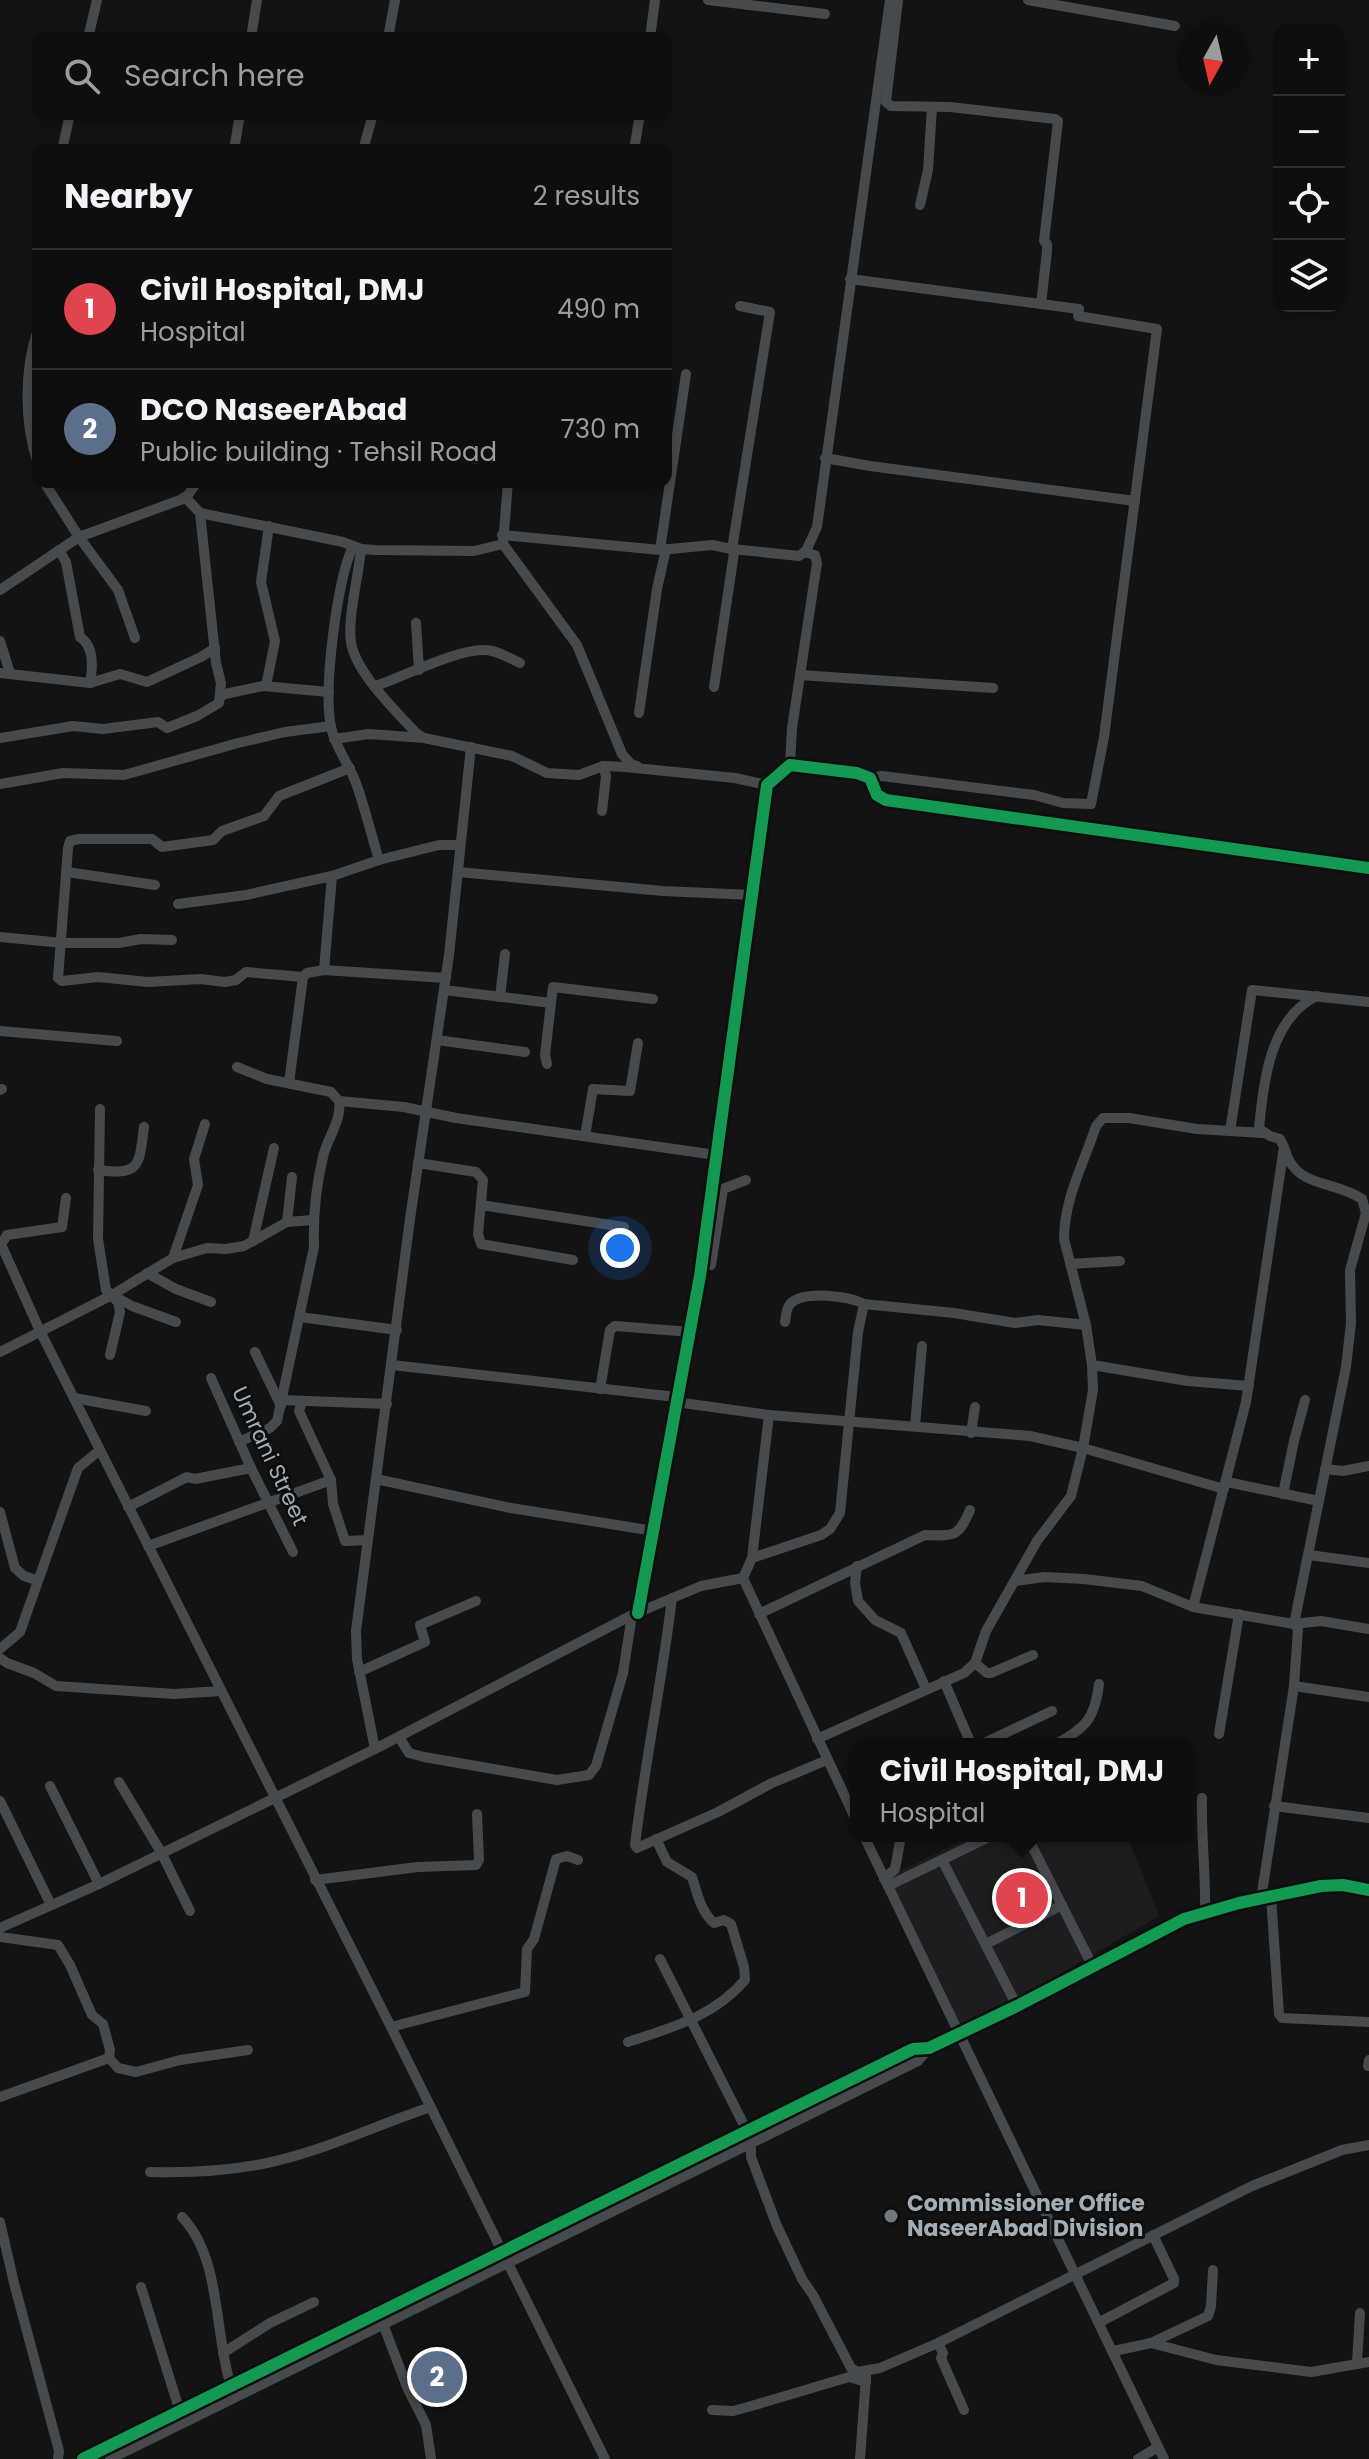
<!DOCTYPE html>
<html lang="en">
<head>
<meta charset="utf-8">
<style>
  :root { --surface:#0e0e0e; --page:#171717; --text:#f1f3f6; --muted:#9b9c9e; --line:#2e2e2e; --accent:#b45309 }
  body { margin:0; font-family:Poppins,sans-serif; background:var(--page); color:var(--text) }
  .controls { position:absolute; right:24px; top:24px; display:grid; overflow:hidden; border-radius:16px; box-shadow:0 4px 12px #0003 }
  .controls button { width:72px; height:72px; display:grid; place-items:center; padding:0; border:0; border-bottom:2px solid var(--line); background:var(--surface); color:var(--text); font:40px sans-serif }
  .compass { position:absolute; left:1177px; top:24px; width:72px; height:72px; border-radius:50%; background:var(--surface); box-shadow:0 4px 12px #0003; rotate:188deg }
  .you { position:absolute; left:620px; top:1248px; width:28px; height:28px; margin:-20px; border:6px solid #fff; border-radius:50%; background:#1a73e8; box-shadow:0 0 0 12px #1a73e833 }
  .badge { display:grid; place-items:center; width:52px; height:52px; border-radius:50%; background:var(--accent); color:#fff; font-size:26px; font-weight:700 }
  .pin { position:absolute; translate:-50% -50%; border:4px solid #fff; box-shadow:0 2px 8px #0006 }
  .popup { position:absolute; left:850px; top:1738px; width:344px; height:104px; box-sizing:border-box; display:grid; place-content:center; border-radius:16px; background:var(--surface); filter:drop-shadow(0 2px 6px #0005); font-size:26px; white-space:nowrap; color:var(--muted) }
  .popup b { font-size:30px; color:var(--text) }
  .popup::after { content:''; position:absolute; left:50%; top:100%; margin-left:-16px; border:16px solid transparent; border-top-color:var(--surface) }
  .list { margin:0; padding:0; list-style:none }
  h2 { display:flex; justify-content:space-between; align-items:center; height:104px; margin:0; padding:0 32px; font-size:34px }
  h2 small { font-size:26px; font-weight:400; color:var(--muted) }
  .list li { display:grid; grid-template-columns:52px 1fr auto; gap:24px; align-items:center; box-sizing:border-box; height:120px; padding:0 32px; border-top:2px solid var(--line) }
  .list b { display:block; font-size:30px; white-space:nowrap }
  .list p { margin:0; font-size:26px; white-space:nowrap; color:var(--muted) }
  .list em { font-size:26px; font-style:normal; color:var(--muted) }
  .icon { flex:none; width:44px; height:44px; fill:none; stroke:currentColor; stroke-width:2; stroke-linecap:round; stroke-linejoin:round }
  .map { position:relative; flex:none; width:1369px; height:2459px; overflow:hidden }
  .search { position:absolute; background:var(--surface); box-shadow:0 4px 12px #0003; left:32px; top:32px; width:640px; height:88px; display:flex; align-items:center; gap:20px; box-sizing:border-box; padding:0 28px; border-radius:16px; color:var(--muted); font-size:30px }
  .panel { position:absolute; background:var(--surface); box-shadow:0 4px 12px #0003; left:32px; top:144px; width:640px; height:344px; border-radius:16px }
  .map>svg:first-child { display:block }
</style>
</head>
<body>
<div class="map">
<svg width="1369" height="2459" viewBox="0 0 1369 2459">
  <rect width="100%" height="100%" fill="#131313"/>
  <!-- built -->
  <path fill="#1d1d1f" d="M972,1836h155l32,80 -202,118 -73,-155z"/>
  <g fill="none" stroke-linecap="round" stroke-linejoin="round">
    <!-- street -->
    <g stroke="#474a4c" stroke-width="10">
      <path d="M708,0l117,14"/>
      <path d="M898,0l-12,102 5,4 59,1 105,12 3,2 -14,120 3,3v7l-6,53"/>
      <path d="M1028,0l147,26"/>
      <path d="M88,38l9,-38"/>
      <path d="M251,38l6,-38"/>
      <path d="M388,38l7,-38"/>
      <path d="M650,38l5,-38"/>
      <path d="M62,150l8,-36"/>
      <path d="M234,150l6,-36"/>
      <path d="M363,150l10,-36"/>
      <path d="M634,150l6,-36"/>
      <path d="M920,205l8,-35 4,-63"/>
      <path d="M850,279l229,30 -1,7 79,13 -53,408 -13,67 -28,-1 -29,-8 -152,-19 -12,2"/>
      <path d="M38,329c-14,41 -14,94 0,135"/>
      <path d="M825,458l45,8 265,35"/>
      <path d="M44,482l35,55 39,53 17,48"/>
      <path d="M508,482l-5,62 74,101 45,109 9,10 6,2"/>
      <path d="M200,513l143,29 18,7 14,1 99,1 29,-7"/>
      <path d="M502,535l158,15 52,-5 20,4 67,7 7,-5 11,-24 73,-527"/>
      <path d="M353,546c-16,35 -30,143 -22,181 4,20 18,37 25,56 9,25 15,51 23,77"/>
      <path d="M361,549c-2,24 -14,72 -10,93 4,30 45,69 65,91l8,5 88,18 35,17 32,2 24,-9 22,1 110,11 32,7"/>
      <path d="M59,550l7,12 14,75c14,9 13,30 10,46"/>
      <path d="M660,550l26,-176"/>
      <path d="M0,590l79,-53 101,-37 8,-5 9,-13"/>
      <path d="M416,623l3,47"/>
      <path d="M0,641l10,32"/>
      <path d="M0,673l90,10 30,-9 27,8 54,-25 14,-9"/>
      <path d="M800,675l193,13"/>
      <path d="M266,686l9,-45 -14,-59 8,-56"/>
      <path d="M375,686c28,-9 82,-37 109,-36 13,0 25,8 36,13"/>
      <path d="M714,687l20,-134 -2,-4 38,-237 -30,-6"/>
      <path d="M220,697l5,-3 38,-8 66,6"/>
      <path d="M639,713l18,-124 9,-40"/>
      <path d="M0,738l73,-12 30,3 55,-7 9,6 30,-12 22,-13 2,-20 -5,-20 -16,-150 -15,-16"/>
      <path d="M334,739l35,-5 55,4"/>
      <path d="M790,765l2,-37 25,-165 -2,-8 -11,-3"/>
      <path d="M0,784l63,-11 61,2 114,-32 47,-11 46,-6"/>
      <path d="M602,811l4,-35 -3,-10"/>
      <path d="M67,872l88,13"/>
      <path d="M458,872l205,19 89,4"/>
      <path d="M178,904l68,-9 86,-19 47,-16 60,-15h21"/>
      <path d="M0,937l63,6h56l22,-4 31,1"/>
      <path d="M324,970l8,-94"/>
      <path d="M303,977l-57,-5 -10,8 -11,2 -24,-3 -53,3 -50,-5 -36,4 -4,-3 10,-130 2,-7 9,-2h73l10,8 51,-7 9,-9 42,-15 15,-20 71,-28"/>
      <path d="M444,990l107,13 2,-16 100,12"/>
      <path d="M500,997l5,-43"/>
      <path d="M0,1031l117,10"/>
      <path d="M437,1040l88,12"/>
      <path d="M547,1064l-2,-9 6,-52"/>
      <path d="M237,1067l30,12 64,13 8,9 65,6 52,11 260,37"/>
      <path d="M289,1083l14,-106 4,-4 17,-3 122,8"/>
      <path d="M0,1090l2,-1"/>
      <path d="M100,1109l-2,130 8,51 12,12 2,10 -10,43"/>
      <path d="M1230,1131l22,-141 117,12"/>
      <path d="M585,1136l8,-47 37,2 8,-48"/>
      <path d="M1285,1150c10,38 49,30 77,49l4,14 -16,57 1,53 -5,44 -52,257 27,-3 48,8"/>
      <path d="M418,1163l58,9 7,8 -5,54 3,10 92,16"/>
      <path d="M98,1170c43,6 41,-5 46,-43"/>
      <path d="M481,1205l143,22"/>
      <path d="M287,1222l5,-45"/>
      <path d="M253,1241l21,-93"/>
      <path d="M0,1242l40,89 351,696 214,432"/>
      <path d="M0,1246l7,-11 55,-8 4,-29"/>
      <path d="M173,1258l25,-73 -4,-26 11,-35"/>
      <path d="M702,1264l9,1 12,-76 23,-9"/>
      <path d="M1070,1264l50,-3"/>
      <path d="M147,1273l29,16 35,13"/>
      <path d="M114,1296l18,10 44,16"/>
      <path d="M300,1317l97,13"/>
      <path d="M785,1322c1,-6 1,-13 5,-18 13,-14 59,-8 74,0"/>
      <path d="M0,1352l112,-57 61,-37 34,-10 19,1 18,-3 43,-24 26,-2"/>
      <path d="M255,1352l26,54"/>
      <path d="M392,1365l284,32"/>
      <path d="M1092,1365l96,16 61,5"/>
      <path d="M211,1378l40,90 42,84"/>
      <path d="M600,1389l10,-59 5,-4 76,6"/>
      <path d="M74,1398l72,13"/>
      <path d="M282,1400l105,4"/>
      <path d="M302,1402l-3,9 32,69 2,24 12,37 23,-1"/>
      <path d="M676,1402l93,13 261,21 53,12 141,41"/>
      <path d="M915,1426l7,-80"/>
      <path d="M971,1433l4,-26"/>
      <path d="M239,1442l31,-14 7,-7 37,-174c-1,-30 2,-61 9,-90 4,-19 19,-36 16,-56"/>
      <path d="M1325,1469l18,2 26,-5"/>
      <path d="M376,1479l135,29 143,23"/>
      <path d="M1227,1482l92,19"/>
      <path d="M1283,1494l11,-53 11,-41"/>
      <path d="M128,1507l59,-30 8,2 56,-11"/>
      <path d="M0,1512l15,56 9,8 12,4"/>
      <path d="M148,1546l183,-66"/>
      <path d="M1309,1555l60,8"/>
      <path d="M752,1558l69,-23 9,-6 10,-16 18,-181 6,-28 90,9 61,10 23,-3 48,5"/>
      <path d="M857,1566l-2,17 3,18 17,19 26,13 25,56"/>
      <path d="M743,1578l113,242"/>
      <path d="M1015,1581l29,-4 40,2 58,7 51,21 101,17 4,5 -4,57 -33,213"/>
      <path d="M672,1598c-10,83 -27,164 -37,247l2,3 81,-36 54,-29 55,-23"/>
      <path d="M1193,1607l53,-205 38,-255 -4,-8 -10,-3 -11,-7c4,-46 11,-111 58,-133"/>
      <path d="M638,1613l62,-337 67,-491 23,-20 67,8 13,5 7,17 9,5 483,68"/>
      <path d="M759,1614l166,-79c29,1 33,3 45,-25"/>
      <path d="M0,1649l20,-17 58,-164 22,-18"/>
      <path d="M0,1658l7,5 27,10 22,13 118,8 47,-3"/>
      <path d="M975,1663l12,10h4l42,-18"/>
      <path d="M359,1672l66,-30 -5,-17 56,-24"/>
      <path d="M944,1681l27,63"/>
      <path d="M1294,1686l75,11"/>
      <path d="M1219,1734l20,-120"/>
      <path d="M399,1737l10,16 15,4 133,23 32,-5 7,-9 27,-93 9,-58"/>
      <path d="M817,1739l147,-66 11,-10 11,-32 51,-90 34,-45 12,-48 10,-58 -1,-25 -6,-40 -22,-86c0,-40 20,-76 32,-113l7,-8h26l68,11 66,4"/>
      <path d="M982,1744l70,-33"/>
      <path d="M1056,1744c30,-16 39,-26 43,-60"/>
      <path d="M375,1749l-18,-90 -1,-28 54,-412 39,-264 22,-208"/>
      <path d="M119,1782l43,72 28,57"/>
      <path d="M50,1786l49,98"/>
      <path d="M1202,1798c-1,39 4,76 3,115"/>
      <path d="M0,1801l51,104"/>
      <path d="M1274,1806l95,12"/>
      <path d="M864,1836l300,623"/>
      <path d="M1027,1836l65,129"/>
      <path d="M942,1860l75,146"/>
      <path d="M884,1879l11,-10 6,-33"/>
      <path d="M315,1880l103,-13 58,-2 3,-5 -2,-46"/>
      <path d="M888,1886l103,-50"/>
      <path d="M1271,1897l8,117 3,4 87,4"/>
      <path d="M0,1928l99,-44 276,-135 257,-134 69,-29 42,-8 9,-20 17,-143"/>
      <path d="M0,1937l58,8 12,20 22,50 11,9 7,26 -1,8 -109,39"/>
      <path d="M986,1944l76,-39"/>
      <path d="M660,1959l87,172 4,12v14l26,69 25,53 11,16 38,73 7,4 22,-4 58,-25 314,-157 90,-36 27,-5"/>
      <path d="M391,2027l134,-35 2,-43 7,-10 22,-80 11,-3 11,4"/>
      <path d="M628,2042c45,-15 85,-25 117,-62l-1,-13 -13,-43 -7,-4 -10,3c-13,-11 -17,-30 -22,-46l-25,-15 -11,-23"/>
      <path d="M109,2058l9,10 18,4 44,-12 68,-10"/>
      <path d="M1368,2066l1,-6"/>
      <path d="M150,2172c39,1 79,-1 117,-9 57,-12 109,-38 164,-56"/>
      <path d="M182,2217c41,43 31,119 51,175"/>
      <path d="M0,2222l14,61 45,168 -1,8"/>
      <path d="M141,2287l40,128"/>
      <path d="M1100,2322l74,-39v-4l-21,-44"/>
      <path d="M383,2324l24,63 19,38 5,34"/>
      <path d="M938,2343l5,10 -2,5 23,52"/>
      <path d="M1151,2343l65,17 95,12 58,-10"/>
      <path d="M1114,2351l37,-8 57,-27 3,-10 2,-36"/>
      <path d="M223,2353l47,-30 44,-21"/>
      <path d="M1357,2362l3,-49"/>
      <path d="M712,2410l21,1 15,-4 101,-30 17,5"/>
      <path d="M83,2459l830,-410 16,-1 88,-42 167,-87 55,-16 82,-17 22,-1 26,5"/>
      <path d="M110,2459l808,-398 11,-13"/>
      <path d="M860,2459l6,-82"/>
      <path d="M1138,2459l20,-12"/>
    </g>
    <defs>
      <g id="cycleway">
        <path d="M638,1613l62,-337 67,-491 23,-20 67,8 13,5 7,17 9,5 483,68"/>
        <path d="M83,2459l830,-410 16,-1 88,-42 167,-87 55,-16 82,-17 22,-1 26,5"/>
      </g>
    </defs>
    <!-- cycleway casing -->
    <use href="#cycleway" stroke="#0d0e0f" stroke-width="17"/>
    <!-- cycleway -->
    <use href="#cycleway" stroke="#139951" stroke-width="12"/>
  </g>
  <!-- markers -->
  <circle fill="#71777c" stroke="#0d0e0f" stroke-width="3" cx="891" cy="2216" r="8"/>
  <g text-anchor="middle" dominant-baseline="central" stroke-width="6" stroke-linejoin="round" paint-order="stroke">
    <!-- street labels -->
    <g font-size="22" fill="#a4adb4" stroke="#0d0e0f">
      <text transform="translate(270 1456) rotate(65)">Umrani Street</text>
    </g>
    <!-- poi labels -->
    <g font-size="22" font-weight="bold" fill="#a4adb4" stroke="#0d0e0f" text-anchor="start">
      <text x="907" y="2203">Commissioner Office<tspan x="907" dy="25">NaseerAbad Division</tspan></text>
    </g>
  </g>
</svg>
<div class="controls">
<button>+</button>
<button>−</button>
<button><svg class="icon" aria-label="locate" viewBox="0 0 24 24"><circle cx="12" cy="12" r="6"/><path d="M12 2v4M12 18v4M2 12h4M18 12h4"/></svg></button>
<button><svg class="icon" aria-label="layers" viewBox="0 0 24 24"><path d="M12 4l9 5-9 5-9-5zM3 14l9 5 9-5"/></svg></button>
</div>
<svg class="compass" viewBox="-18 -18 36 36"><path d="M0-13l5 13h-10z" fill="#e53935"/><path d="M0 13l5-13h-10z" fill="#9b9c9e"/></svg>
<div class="you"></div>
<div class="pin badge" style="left:1022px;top:1898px;background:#e0444e">1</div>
<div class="popup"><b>Civil Hospital, DMJ</b>Hospital</div>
<div class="pin badge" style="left:437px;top:2377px;background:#5c6f8a">2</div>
<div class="search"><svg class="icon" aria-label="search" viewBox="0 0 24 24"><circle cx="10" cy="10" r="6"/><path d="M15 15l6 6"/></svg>Search here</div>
<section class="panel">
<h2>Nearby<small>2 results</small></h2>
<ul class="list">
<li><span class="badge" style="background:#e0444e">1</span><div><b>Civil Hospital, DMJ</b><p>Hospital</p></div><em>490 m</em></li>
<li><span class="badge" style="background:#5c6f8a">2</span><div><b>DCO NaseerAbad</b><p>Public building · Tehsil Road</p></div><em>730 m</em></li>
</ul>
</section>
</div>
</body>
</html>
